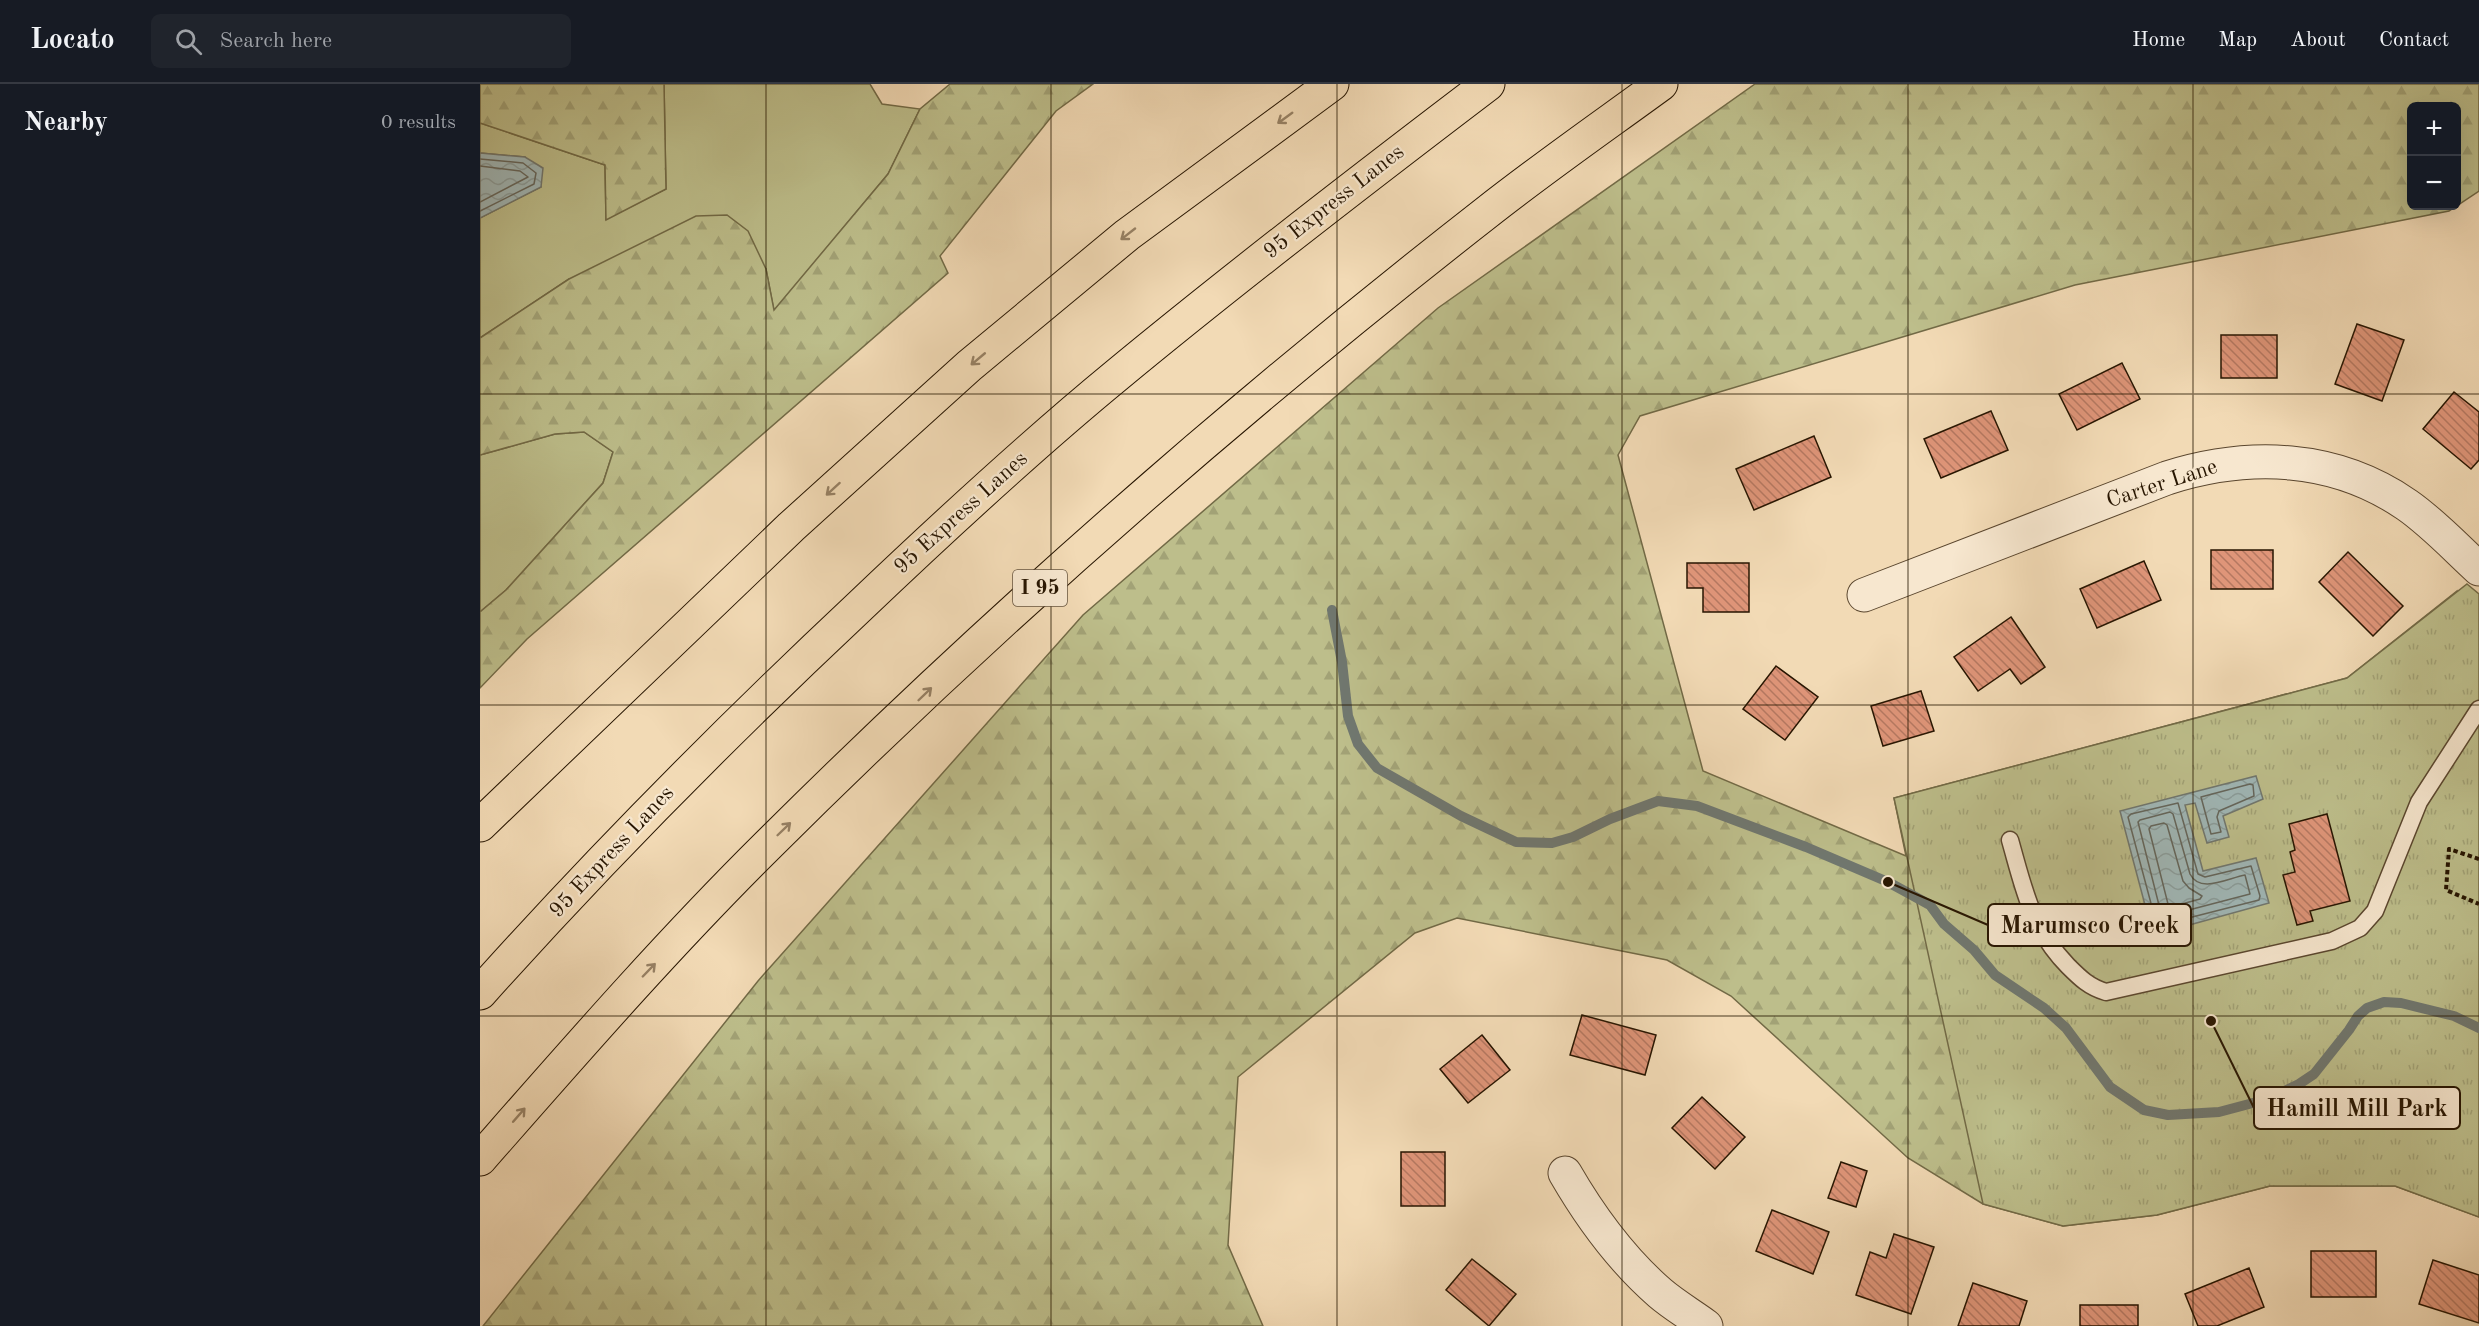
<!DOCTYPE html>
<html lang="en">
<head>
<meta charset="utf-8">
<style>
  :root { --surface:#171b24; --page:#20242c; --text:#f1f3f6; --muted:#9ea1a6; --line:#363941 }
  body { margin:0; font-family:"Old Standard TT",serif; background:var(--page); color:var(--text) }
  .controls { position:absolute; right:18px; top:18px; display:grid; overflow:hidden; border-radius:9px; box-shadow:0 6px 24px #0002 }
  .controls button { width:54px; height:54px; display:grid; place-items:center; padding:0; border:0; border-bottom:2px solid var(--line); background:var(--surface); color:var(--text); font:30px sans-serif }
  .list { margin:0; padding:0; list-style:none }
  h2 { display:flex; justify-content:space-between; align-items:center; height:78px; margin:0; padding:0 24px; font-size:26px }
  h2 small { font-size:20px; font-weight:400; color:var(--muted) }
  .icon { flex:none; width:33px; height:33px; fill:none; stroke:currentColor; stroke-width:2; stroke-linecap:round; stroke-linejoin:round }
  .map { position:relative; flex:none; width:1999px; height:1242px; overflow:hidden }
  header { display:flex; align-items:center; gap:36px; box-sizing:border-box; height:84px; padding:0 30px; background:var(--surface); border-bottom:2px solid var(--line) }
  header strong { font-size:28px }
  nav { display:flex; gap:33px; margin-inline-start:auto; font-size:21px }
  .search { width:420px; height:54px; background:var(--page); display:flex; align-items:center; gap:15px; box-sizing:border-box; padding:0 21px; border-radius:9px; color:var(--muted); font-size:22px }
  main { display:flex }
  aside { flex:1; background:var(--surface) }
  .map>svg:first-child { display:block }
</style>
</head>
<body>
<header>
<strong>Locato</strong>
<div class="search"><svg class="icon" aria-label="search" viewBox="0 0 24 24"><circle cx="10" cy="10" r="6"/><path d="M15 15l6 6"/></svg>Search here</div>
<nav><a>Home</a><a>Map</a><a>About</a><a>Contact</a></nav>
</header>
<main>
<aside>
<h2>Nearby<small>0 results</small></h2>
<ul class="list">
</ul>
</aside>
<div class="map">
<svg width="1999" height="1242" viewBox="0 0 1999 1242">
  <defs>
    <pattern id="forest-firs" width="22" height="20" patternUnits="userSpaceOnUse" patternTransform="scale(1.5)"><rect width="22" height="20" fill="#bdbe8b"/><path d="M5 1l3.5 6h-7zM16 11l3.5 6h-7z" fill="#a2a276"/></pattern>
    <pattern id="park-tufts" width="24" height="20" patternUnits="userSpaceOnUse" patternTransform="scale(1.5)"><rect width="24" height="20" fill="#bdbe8b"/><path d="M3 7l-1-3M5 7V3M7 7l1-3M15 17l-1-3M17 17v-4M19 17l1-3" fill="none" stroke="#a2a276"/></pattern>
    <pattern id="water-waves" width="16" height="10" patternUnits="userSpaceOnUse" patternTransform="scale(1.5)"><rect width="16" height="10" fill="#a0b8b8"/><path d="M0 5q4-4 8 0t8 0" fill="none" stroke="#8a9d9c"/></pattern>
    <pattern id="building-back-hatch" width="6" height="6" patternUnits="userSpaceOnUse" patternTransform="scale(1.5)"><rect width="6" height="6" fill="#df9579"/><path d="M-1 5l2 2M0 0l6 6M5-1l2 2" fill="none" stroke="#b57861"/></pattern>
  </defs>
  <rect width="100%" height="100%" fill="#f2dab5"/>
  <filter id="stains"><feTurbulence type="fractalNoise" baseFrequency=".00333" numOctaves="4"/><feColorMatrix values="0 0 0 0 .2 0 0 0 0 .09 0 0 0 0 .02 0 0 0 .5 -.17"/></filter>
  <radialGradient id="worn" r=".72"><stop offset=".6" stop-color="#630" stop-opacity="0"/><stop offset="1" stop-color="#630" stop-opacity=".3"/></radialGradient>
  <!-- green -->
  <g fill="#bdbe8b" stroke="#726a46" stroke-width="1.5">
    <path d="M184,0h206l12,20 38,5 -32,65 -114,137 -8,-42 -197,10 -89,59v-120l61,-31 -16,-30 -45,-4v-30l125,42 1,54 60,-30z"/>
    <path d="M104,348l29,20 -10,31 -97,107 -26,22v-157l75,-21z"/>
  </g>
  <!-- forest -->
  <g fill="url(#forest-firs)" stroke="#726a46" stroke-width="1.5" fill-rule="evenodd">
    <path d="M0,0h184l2,105 -60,31 -1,-55 -125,-42z"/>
    <path d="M470,0h143l-37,27 -116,145 8,17 -421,366 -47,49v-76l26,-22 97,-107 10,-31 -29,-20 -29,2 -75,21v-117l89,-59 127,-63 31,-1 21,16 18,38 8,41 114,-136 32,-65z"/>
    <path d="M1275,0h724v107l-30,20 -374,74 -435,131 -22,39 85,316 203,85 -12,-58 453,-120 110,-87 22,626 -84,-31h-125l-113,29 -94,11 -80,-22 -75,-46 -177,-162 -64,-36 -210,-42 -42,15 -177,144 -10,168 35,81h-780l275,-345 325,-366 355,-307zM1932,22h44v100h-44z"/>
  </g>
  <!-- park -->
  <path fill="url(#park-tufts)" stroke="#726a46" stroke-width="1.5" d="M1987,500l12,10v623l-84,-31h-125l-113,29 -94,11 -80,-22 -89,-406 453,-120z"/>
  <!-- water -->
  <g fill="url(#water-waves)" stroke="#70776f" stroke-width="1.5">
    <path d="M0,69l45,4 18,11 -2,19 -61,31z"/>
    <path d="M1776,692l7,23 -40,17 6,21 -22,6 -12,-40 -10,2 18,66 53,-13 13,45 -116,32 -33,-124z"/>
  </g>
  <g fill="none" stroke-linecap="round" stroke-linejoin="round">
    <!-- shore -->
    <g stroke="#64665c" stroke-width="1.5">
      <path d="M0,75l43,4 13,10 -2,11 -54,27"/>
      <path d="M0,82l40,5 8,6 -48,25"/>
      <path d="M1770,700l3,1 1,11 -35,15 -2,6 4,15 -10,2 -10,-37z"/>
      <path d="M1698,719l20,71 7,3 46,-11 9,30 -1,4 -102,26 -29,-109 3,-3z"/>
      <path d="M1690,728l3,2 17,60c10,20 38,4 55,1l5,19 -88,23 -24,-95 2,-2z"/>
      <path d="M1684,739l3,2 16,56 6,7 13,8 -2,3 -29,8 -3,-3 -19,-75 2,-3z"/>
    </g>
    <!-- stream -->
    <path stroke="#70776f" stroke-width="10" d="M852,526l10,52 6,54 10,28 19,24 84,48 55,26 36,1 21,-6 37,-18 48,-18 39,5 109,41 82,35 42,23 14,19 30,26 21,25 49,33 22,20 44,59 34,23 24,5 51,-3 49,-13 31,-15 15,-10 35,-44 9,-14 9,-8 17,-6 17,1 53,13 25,12"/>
  </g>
  <!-- building -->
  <g fill="url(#building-back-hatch)" stroke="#271501" stroke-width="1.5">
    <path d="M1877,240l47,16 -22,61 -47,-17z"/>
    <rect x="1741" y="251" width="56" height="43"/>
    <path d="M1642,279l18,36 -63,31 -18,-36z"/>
    <path d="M1974,308l25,20v48l-8,9 -48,-40z"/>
    <path d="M1511,327l17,39 -67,28 -17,-39z"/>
    <path d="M1334,352l17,41 -77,33 -18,-41z"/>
    <rect x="1731" y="466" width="62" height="39"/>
    <path d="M1868,468l55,54 -30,30 -54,-54z"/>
    <path d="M1664,477l17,39 -64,28 -17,-39z"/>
    <path d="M1207,479h62v49h-46v-24h-16z"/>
    <path d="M1531,533l34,50 -24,17 -11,-15 -32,22 -24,-34z"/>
    <path d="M1296,582l42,31 -33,43 -42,-31z"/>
    <path d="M1441,607l13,40 -51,15 -12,-40z"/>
    <path d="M1847,730l23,87 -40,10 3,10 -16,4 -14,-50 12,-3 -5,-20 5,-2 -6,-26z"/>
    <path d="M1102,931l74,20 -11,40 -75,-20z"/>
    <path d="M1002,951l28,35 -42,33 -28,-34z"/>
    <path d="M1222,1013l43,40 -30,32 -43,-41z"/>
    <rect x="921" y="1068" width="44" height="54"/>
    <path d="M1361,1078l26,9 -11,36 -28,-9z"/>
    <path d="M1292,1126l57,22 -16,42 -57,-23z"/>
    <path d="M1414,1150l40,13 -23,67 -55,-19 14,-43 16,6z"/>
    <rect x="1831" y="1167" width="65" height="46"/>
    <path d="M992,1175l44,35 -27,32 -43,-36z"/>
    <path d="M1953,1176l46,15v48l-60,-19z"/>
    <path d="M1769,1184l15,39 -47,19h-19l-13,-32z"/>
    <path d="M1493,1199l54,18 -8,25h-61z"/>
    <rect x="1600" y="1221" width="58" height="21"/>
  </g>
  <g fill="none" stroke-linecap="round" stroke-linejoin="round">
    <defs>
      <path id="lane" d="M1530,756c14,49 21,88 58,126 12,12 21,21 38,26l226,-51 28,-13 15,-17 44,-109 60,-93"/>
      <g id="street">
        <path d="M1384,511l303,-117c82,-26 168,-23 240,27 26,18 49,43 72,64"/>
        <path d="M1085,1089c26,45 56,86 95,120 14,12 31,22 46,33"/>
      </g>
      <g id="highway">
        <path d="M0,741l311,-298 178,-161 158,-131 205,-151"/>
        <path d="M0,909c120,-134 247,-262 378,-385 84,-80 169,-159 259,-233 121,-100 246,-196 371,-291"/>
        <path d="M0,1075c94,-107 187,-214 288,-314 226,-225 467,-436 718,-632 57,-45 116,-86 175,-129"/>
      </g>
    </defs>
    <!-- lane casing -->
    <use href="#lane" stroke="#5a462e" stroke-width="19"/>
    <!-- street casing -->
    <use href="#street" stroke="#5a462e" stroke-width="35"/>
    <!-- highway casing -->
    <use href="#highway" stroke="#271501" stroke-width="35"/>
    <!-- path -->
    <path stroke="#271501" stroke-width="4" stroke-dasharray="4.5 3" stroke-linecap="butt" d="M1999,775l-30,-10 -3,41 33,14"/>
    <!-- lane -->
    <use href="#lane" stroke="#f7e7cf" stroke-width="16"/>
    <!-- street -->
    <use href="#street" stroke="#f7e7cf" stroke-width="33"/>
    <!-- highway -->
    <use href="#highway" stroke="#f2dab5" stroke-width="33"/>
  </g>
  <!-- one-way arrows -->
  <defs><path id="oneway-shaft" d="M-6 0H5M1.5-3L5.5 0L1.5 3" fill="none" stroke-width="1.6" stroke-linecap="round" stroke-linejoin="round" transform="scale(1.5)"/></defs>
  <g stroke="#978164">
    <use href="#oneway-shaft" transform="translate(805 34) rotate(144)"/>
    <use href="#oneway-shaft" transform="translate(648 150) rotate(142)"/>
    <use href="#oneway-shaft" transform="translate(498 275) rotate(140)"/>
    <use href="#oneway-shaft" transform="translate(353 405) rotate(138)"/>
    <use href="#oneway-shaft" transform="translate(445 610) rotate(-44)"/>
    <use href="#oneway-shaft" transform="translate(304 745) rotate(-44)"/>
    <use href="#oneway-shaft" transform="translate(169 886) rotate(-46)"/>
    <use href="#oneway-shaft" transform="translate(39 1031) rotate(-49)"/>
  </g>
  <!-- grid -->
  <path fill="none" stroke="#271501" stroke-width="1.5" stroke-opacity="0.55" d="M286,0v1242M571,0v1242M857,0v1242M1142,0v1242M1428,0v1242M1713,0v1242M0,310h1999M0,621h1999M0,932h1999"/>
  <g text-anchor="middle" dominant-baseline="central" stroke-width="4.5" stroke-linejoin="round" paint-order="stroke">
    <!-- shield labels -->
    <rect fill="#f7e7cf" stroke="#65543f" stroke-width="1.5" x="533" y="486" width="54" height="36" rx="4.5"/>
    <g font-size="21" font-weight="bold" fill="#271501">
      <text x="560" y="504">I 95</text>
    </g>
    <!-- street labels -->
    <g font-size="22" fill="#271501" stroke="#f7e7cf">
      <text transform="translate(854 118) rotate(-38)">95 Express Lanes</text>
      <text transform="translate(1682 400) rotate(-18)">Carter Lane</text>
      <text transform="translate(481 429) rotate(-42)">95 Express Lanes</text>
      <text transform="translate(132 768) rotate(-47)">95 Express Lanes</text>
    </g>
  </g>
  <!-- callouts -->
  <path fill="none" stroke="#271501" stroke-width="2" d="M1408 798L1508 841M1731 937L1774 1024"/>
  <g fill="#271501" stroke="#f7e7cf" stroke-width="2">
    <circle cx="1408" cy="798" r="6"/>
    <circle cx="1731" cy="937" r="6"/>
  </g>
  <g fill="#f7e7cf" stroke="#271501" stroke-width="2">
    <rect x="1508" y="820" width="203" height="42" rx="6"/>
    <rect x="1774" y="1003" width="206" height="42" rx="6"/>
  </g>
  <g font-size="24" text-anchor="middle" font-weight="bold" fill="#271501">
    <text x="1610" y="849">Marumsco Creek</text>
    <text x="1877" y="1032">Hamill Mill Park</text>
  </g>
  <rect width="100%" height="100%" filter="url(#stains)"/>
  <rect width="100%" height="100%" fill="url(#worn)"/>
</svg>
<div class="controls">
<button>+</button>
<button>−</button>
</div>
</div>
</main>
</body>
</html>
